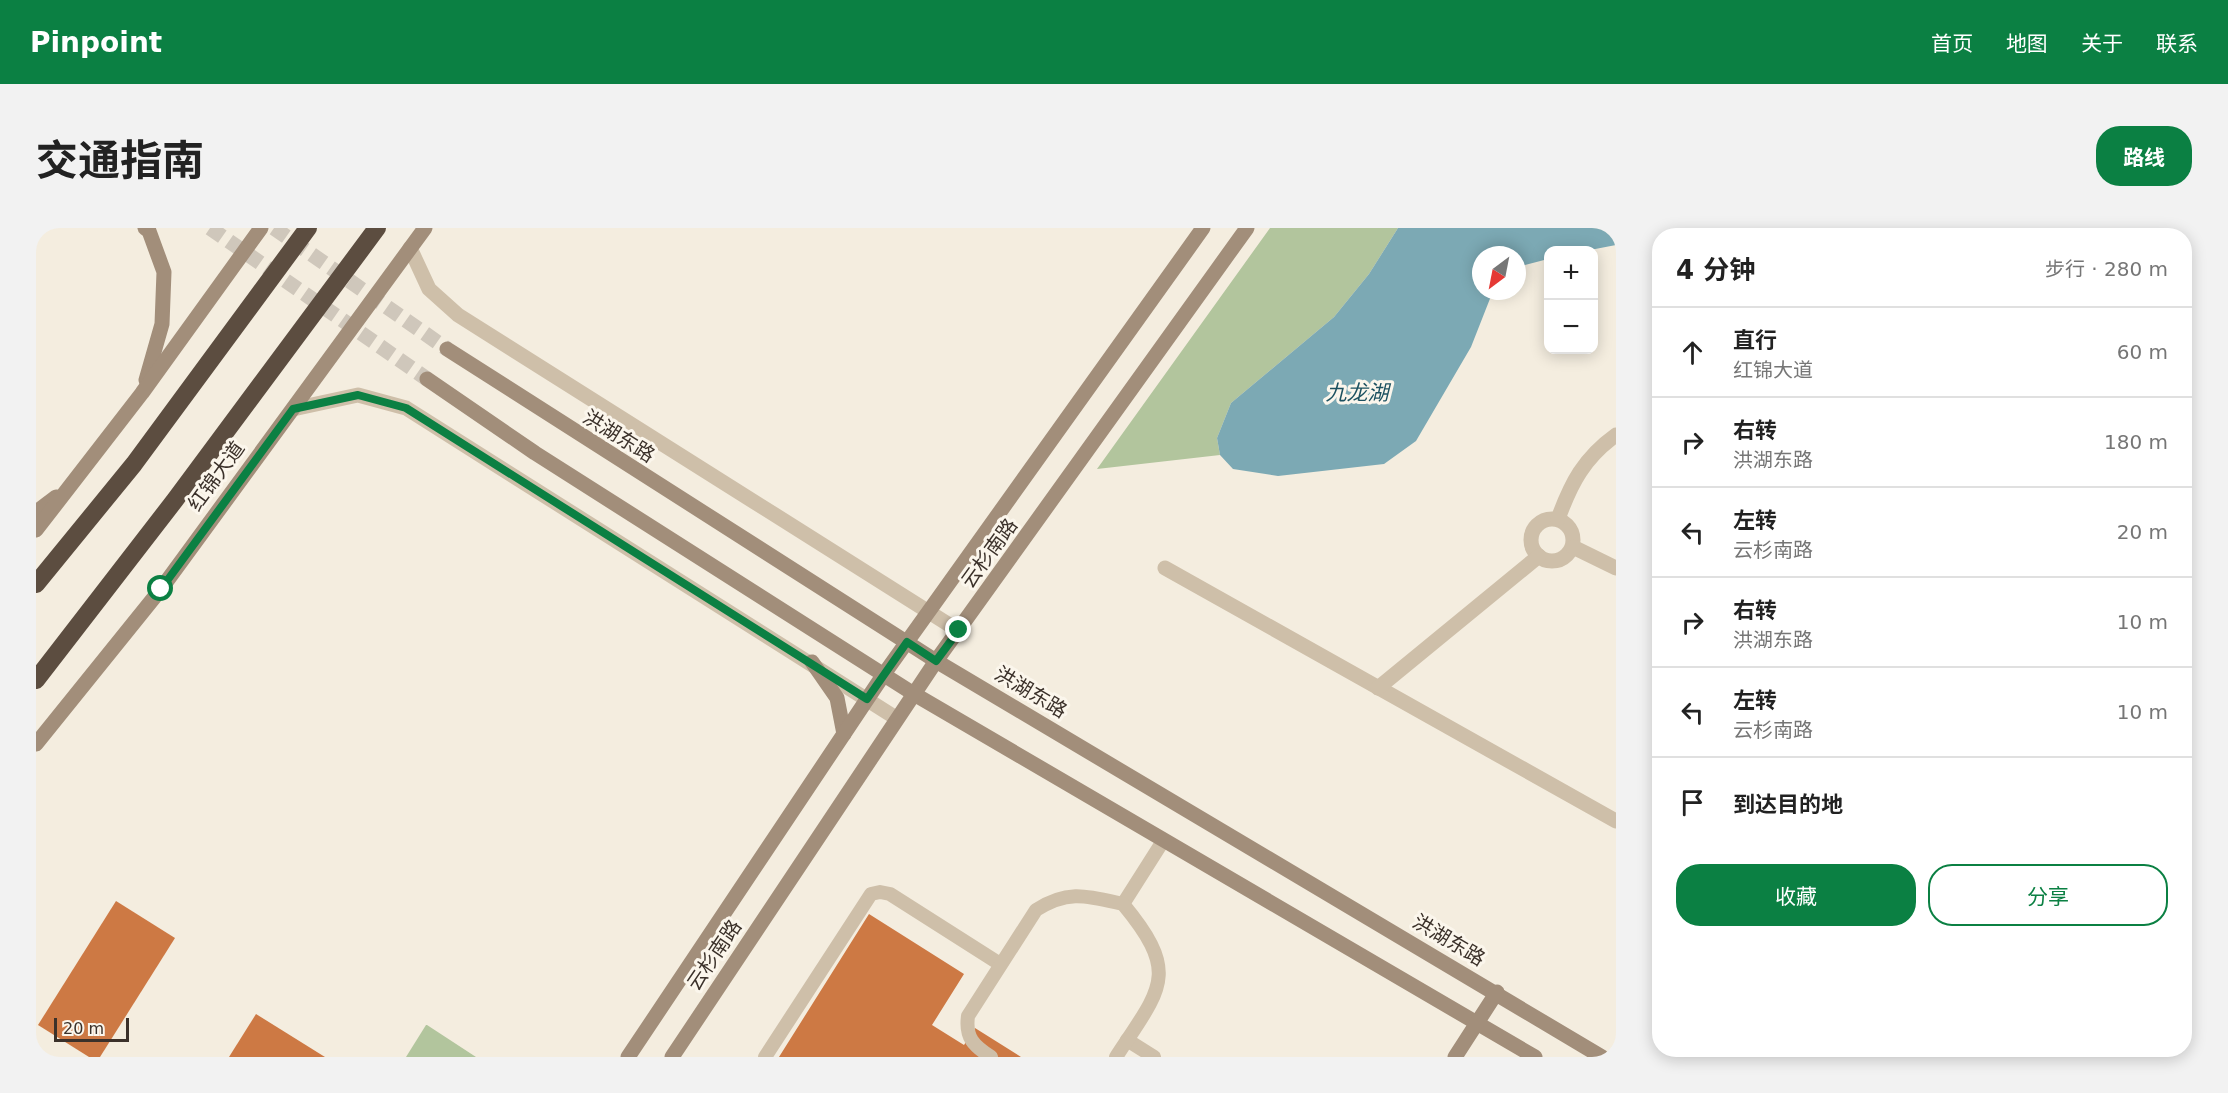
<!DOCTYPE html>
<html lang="zh">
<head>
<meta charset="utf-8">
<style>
  :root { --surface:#fff; --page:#f2f2f2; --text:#222; --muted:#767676; --line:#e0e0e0; --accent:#0b8043 }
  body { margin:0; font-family:"DejaVu Sans","Noto Sans SC",sans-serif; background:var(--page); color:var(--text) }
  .controls { position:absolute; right:18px; top:18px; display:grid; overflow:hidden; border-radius:12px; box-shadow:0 3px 15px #0003 }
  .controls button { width:54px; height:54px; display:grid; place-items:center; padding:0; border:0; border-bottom:2px solid var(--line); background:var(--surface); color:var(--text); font:30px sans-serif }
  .compass { position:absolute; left:1436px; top:18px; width:54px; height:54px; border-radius:50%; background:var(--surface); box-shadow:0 3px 15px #0003; rotate:212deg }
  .scale { position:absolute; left:18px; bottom:15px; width:75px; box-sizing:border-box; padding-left:6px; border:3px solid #3b312a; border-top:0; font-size:16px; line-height:21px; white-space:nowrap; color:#3b312a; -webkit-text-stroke:4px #fbf6ec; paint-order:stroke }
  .stop { position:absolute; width:18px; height:18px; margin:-14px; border:4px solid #0b8043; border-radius:50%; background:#fff }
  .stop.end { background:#0b8043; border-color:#fff; box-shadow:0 2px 6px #0008 }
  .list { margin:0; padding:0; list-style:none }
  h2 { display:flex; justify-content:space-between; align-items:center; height:78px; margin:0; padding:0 24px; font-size:26px }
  h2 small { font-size:20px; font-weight:400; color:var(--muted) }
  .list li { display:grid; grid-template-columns:39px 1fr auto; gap:18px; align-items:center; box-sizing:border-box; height:90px; padding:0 24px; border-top:2px solid var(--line) }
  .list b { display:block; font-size:22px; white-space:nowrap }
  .list p { margin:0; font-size:20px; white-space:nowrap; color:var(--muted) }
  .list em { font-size:20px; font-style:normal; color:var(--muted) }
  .actions { display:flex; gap:12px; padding:18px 24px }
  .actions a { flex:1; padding:14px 0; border:2px solid var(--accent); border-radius:24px; text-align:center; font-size:21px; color:var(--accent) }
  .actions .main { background:var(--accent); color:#fff }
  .icon { flex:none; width:33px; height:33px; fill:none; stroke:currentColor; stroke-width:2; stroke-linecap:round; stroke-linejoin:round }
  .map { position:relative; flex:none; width:1580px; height:829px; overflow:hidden; border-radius:24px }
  header { display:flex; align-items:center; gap:36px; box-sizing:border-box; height:84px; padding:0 30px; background:var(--accent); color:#fff }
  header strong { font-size:28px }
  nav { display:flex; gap:33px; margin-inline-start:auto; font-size:21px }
  .intro { display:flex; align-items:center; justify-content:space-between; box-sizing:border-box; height:144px; padding:0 36px }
  h1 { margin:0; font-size:42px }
  .button { padding:15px 27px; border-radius:24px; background:var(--accent); color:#fff; font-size:21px; font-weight:700 }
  main { display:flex; gap:36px; padding:0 36px }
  aside { flex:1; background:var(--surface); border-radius:24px; box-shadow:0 3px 15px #0003 }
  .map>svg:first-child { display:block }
</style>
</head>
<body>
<header>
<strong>Pinpoint</strong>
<nav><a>首页</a><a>地图</a><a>关于</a><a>联系</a></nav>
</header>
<div class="intro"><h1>交通指南</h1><a class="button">路线</a></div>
<main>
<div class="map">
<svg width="1580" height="829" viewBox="0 0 1580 829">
  <rect width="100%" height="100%" fill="#f4eddf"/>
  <!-- green -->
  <g fill="#b2c59d">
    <path d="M1234,0h128l-29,46 -35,43 -103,86 -14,35 3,17 -123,14z"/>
    <path d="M390,797h1l49,32h-70z"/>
  </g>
  <!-- water -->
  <path fill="#7ca9b4" d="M1362,0h218v17l-26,5h-42v9l-31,8v-12h-36v36h12l-22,56 -55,94 -32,23 -106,12 -45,-7 -13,-14 -3,-17 14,-35 103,-86 35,-43z"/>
  <!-- building -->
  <g fill="#cd7944">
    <path d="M80,673l59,37 -75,119h-11l-51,-32z"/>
    <path d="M833,686l95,60 -32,51 32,20 11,-17 46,29h-242z"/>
    <path d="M220,786l69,43h-96z"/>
  </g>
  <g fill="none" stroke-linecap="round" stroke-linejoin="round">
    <!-- secondary-tunnel -->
    <g stroke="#cfc7bb" stroke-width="15" stroke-dasharray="15 8" stroke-linecap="butt">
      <path d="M174,0l217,151"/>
      <path d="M238,0l173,121"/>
    </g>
    <!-- lane -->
    <g stroke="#cebfa9" stroke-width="14">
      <path d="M1087,676l40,-63"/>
      <path d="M1091,812l27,17"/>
      <path d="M729,829l106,-163 9,-2 10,2 110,70"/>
      <path d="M955,829c-17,-11 -26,-19 -23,-41l68,-106c32,-21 52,-14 87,-6 58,70 38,84 -7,153"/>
    </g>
    <!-- street -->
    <g stroke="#cebfa9" stroke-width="15">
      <path d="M374,20l19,41 29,26 501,316"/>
      <path d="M257,181l65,-14 48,13 490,310"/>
      <circle cx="1516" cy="312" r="21"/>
      <path d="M1522,291c13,-36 26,-61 58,-84"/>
      <path d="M1537,319l43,21"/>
      <path d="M1129,340l451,253"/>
      <path d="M1342,460l161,-132"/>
    </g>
    <!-- secondary -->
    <g stroke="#a28e7a" stroke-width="15">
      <path d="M109,0l4,3 15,41 -2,52 -16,56"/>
      <path d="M411,121l489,312 666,396"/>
      <path d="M391,151l108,74 379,241 621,363"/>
      <path d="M0,284l20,-15"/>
      <path d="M0,302l106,-137 119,-165"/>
      <path d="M776,434l25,36 7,36"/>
      <path d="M0,516l125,-155 264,-361"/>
      <path d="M592,829l256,-383 319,-446"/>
      <path d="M636,829l264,-396 311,-433"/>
      <path d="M1419,829l42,-65"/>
    </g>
    <!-- highway -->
    <g stroke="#5c4d40" stroke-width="18">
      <path d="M0,356l98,-120 174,-236"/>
      <path d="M0,452l139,-180 202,-272"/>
    </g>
  </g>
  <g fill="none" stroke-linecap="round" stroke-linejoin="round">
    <!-- route -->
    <path stroke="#0b8043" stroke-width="8" d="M125,361l132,-180 65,-14 48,13 461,291 40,-57 29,19 23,-31"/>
  </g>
  <g text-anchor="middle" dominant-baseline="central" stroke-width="6" stroke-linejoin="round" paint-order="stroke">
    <!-- street labels -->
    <g font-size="20" fill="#3b312a" stroke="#fbf6ec">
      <text transform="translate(583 208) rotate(32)">洪湖东路</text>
      <text transform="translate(180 248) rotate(-54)">红锦大道</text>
      <text transform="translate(953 325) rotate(-54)">云杉南路</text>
      <text transform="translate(995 464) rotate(31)">洪湖东路</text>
      <text transform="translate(1413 712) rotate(31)">洪湖东路</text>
      <text transform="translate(678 727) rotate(-56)">云杉南路</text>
    </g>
    <!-- water labels -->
    <g font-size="21" font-style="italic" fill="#1c5160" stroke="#fbf6ec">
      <text x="1321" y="165">九龙湖</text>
    </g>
  </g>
</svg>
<div class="controls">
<button>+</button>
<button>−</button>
</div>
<svg class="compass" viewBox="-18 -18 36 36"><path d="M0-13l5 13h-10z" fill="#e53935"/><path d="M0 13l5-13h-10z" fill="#767676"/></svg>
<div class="scale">20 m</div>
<div class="stop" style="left:125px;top:361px"></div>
<div class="stop end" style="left:923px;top:402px"></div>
</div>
<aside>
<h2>4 分钟<small>步行 · 280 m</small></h2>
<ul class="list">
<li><svg class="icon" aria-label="ahead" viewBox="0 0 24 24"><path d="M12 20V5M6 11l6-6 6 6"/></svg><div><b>直行</b><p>红锦大道</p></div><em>60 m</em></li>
<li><svg class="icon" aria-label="right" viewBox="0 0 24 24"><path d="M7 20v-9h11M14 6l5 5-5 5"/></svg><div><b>右转</b><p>洪湖东路</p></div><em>180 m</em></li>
<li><svg class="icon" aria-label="left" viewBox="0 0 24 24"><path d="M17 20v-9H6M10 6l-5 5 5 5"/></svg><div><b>左转</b><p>云杉南路</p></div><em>20 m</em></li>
<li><svg class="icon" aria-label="right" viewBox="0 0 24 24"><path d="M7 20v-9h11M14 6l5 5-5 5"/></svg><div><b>右转</b><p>洪湖东路</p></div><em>10 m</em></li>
<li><svg class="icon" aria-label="left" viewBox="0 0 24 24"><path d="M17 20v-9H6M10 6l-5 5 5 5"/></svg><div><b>左转</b><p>云杉南路</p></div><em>10 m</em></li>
<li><svg class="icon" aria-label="arrive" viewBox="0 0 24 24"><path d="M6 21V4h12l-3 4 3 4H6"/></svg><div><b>到达目的地</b></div></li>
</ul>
<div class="actions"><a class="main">收藏</a><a>分享</a></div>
</aside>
</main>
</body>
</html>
